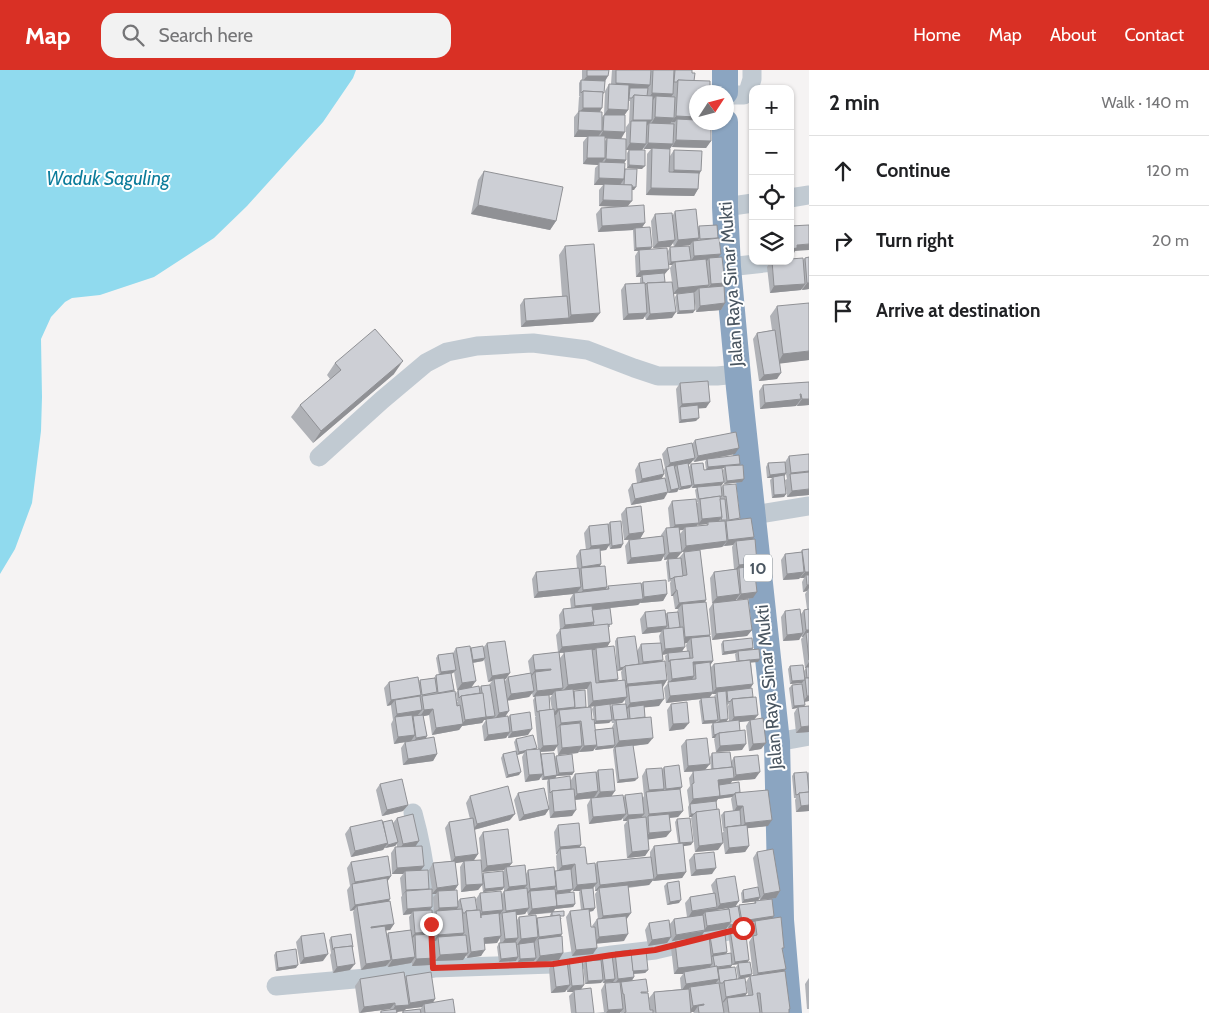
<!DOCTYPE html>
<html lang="en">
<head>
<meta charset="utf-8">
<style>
  :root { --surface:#fff; --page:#f2f2f2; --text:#202124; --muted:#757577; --line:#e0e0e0; --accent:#d93025 }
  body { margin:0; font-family:Cabin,sans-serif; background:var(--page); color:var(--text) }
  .controls { position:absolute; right:15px; top:15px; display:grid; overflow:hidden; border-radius:10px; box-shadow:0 1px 4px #0004 }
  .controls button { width:45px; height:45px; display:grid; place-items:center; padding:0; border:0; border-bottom:1px solid var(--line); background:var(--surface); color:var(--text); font:25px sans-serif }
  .compass { position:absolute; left:689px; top:15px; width:45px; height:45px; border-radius:50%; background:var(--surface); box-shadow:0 1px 4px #0004; rotate:54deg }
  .stop { position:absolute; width:15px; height:15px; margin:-11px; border:4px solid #d93025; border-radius:50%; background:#fff }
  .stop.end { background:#d93025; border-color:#fff; box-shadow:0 1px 5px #0008 }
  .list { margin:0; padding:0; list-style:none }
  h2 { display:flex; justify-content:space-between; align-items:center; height:65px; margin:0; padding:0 20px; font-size:21px }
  h2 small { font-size:16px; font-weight:400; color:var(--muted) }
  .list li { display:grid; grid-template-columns:32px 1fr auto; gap:15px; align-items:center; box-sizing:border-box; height:70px; padding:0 20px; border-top:1px solid var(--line) }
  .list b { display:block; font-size:19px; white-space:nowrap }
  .list em { font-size:16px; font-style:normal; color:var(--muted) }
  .icon { flex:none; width:28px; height:28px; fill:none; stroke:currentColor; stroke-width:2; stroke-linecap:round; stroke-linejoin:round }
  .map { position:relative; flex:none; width:809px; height:943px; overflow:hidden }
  header { display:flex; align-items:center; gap:30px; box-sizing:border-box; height:70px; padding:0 25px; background:var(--accent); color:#fff }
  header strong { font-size:24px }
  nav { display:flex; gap:28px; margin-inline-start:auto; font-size:18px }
  .search { width:350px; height:45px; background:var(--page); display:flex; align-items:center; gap:12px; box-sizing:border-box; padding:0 18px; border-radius:15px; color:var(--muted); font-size:19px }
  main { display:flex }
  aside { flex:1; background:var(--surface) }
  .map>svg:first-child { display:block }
</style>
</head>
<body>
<header>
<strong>Map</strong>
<div class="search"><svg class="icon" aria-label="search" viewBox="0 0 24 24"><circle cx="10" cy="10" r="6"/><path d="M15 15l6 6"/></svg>Search here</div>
<nav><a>Home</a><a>Map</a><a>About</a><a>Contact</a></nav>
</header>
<main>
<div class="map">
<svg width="809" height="943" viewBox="0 0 809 943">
  <rect width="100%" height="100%" fill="#f5f3f3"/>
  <!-- water -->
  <path fill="#90daee" d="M0,0h356l-3,8 -30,44 -76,84 -33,32 -60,39 -54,18 -28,3 -7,4 -14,15 -10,22 1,58 -1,34 -9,72 -17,46 -15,25z"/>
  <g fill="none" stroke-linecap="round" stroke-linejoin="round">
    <!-- minor -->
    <g stroke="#c1cad2" stroke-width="19">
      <path d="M726,25h18l4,-3 4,-13v-9"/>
      <path d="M790,128l19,-3"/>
      <path d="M725,137l28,-4"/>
      <path d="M728,197l55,-6"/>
      <path d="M319,387l63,-57 44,-37 21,-11 30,-6 56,-3 54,7 47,18 24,8h59l21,-2"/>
      <path d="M753,445l56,-9"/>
      <path d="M777,672l32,-6"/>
      <path d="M433,898l120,-4 59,-9 43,-5 43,-10 26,-8 51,-11"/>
      <path d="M276,916l90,-8 67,-10c-2,-52 -6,-105 -20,-155"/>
    </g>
    <!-- highway -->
    <g stroke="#8ba5c1" stroke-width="26">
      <path d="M725,22v-22"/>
      <path d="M725,52v85l3,60 11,121 38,354 4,178 8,93"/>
    </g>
  </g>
  <!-- wall -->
  <g fill="#b0b2b7" fill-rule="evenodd">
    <path d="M582,0h27l-4,12 -5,30 2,5 2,-2 1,-24 4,-7h2l1,-14h80v3l2,8 2,11 15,49 -5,7 -34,-1v-1l-2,3v7l4,-6 25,25 -1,14 -4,7 -48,-1 1,-41 4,-5h-7v-1l-2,2v19l-15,-1v-15l2,-3h-3v10l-2,3 1,6 9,21h-2l-4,16 17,17 -3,4 8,22 14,26 1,7h7l-2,-14 2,-3h-3l-1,-14 2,-4 19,-1 1,-1 -16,2 -1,-4 -3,4 -17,1 -2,-27 4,-7 18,1 2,-4 23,17 1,-2 22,28 -3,4 7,45 -4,7 -25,2 -2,-18 1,-2 -1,1 -1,20 -16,1 -2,-17 2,-3h-3l-2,24 -26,2 -1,-4 -2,3 -20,1 -2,-30 4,-6 15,-1v-5l1,-1h-5l-1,-21 3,-5h-4l-1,-20v-1l-35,2 -2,-18 5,-6 14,-1 -16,-1v-16l4,-5h-9l1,-17 3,-3 -15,-1v-22l4,-5h-13v-20l4,-5 1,-15 1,-1h-1v-13l2,-3h1zM629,31h1l-1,22 -3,4v12l-19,-1 -2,3v-3l16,1 3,-24 4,-5z"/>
    <path d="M484,101l72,50 -6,9 -79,-16 7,-34z"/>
    <path d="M751,164h2v24h-2l-2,-21z"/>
    <path d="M565,176l28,76 -72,5 -1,-22 4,-6 38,-3 -3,-41z"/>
    <path d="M805,188l4,31 -7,1v-2l-1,2 -31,3 -3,-26 4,-6h19l13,-1z"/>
    <path d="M777,236l32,54 -29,3 -3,16 -18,2 -6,-42 4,-6 15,-3 -2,-14z"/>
    <path d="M335,293l59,11 -81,69 -22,-26 9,-12 30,-26 -3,-4z"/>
    <path d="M809,312v23l-12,1v-2l-1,2 -36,3 -1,-18 4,-6z"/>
    <path d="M680,313l26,25h-8l-2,13 -17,2 -3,-34z"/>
    <path d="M695,370l40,14 -19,4 24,6 -1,1 3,17 -18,2 -1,-14 1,-2h-2v17h-1v3l2,-3 17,33 -1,1 15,18 -2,2 2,28 -1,31 -16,2v-1l-1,1 16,30 -5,6 -35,4 -3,-31 4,-6h-1l-2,-25 4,-6 20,-3 -2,-22 1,-2 -9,1 -2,1 -22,3 6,50 -1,2 5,33 -1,1 4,25 -3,4v3l4,-4 22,-3 -1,-7 1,-1 -14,2 -1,-11 2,-3 29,9 6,12h-7l2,22 -3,5 4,30 12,24 -5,6 -12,2 -3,-25 3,-5 -10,1 3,28 -26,2 -2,-13 1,-1h-3l-1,-12 2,-3h4v-2l-2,2 -13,1 -3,-23 2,-2 -35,4 -2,-15 4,-5 -2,-17 -1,-10 2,-2 -5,1 -1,7 6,18 -5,7 -3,19 -15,1 4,37 -15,2 2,35 -18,2 -4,-33 1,-3 -1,1 -18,2v-2l-2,3 -14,1v-1l-1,2 -20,2 -1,-9 -3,5 -13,1v3l14,3 1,-2 18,16 -2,3 -16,1 -1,2 16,2 4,-6 21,-2 2,-2 14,26 12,1 1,-2 17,4 2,-3 -2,-20 4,-7 16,1 2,-3 18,20 -2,2 3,22 -5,6 -9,1 2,13 -5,6 -18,2 1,11 -4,6 -18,2 -3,-33 3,-4h-4v-3l-2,2 -32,4 -2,-19 4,-7h4v-3l-1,3 -19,2 -3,16 -22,2 -1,-9 -4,6 -26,6 -5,-21 4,-7 31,13 -1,-8v-1l-1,-15 1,-3 -6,1 -1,-4 -2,4 -14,2 -3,-25 2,-4 -7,2 2,20 -13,3 -5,-20 2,-4 13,-3 -2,-9 2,-3 21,9 -1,1h2l-3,-32 1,-1h-1l-2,-16 2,-3h-2l-1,-4 -3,4 -21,3 -3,17 3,1 2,-3 18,20 -20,3v-3l-2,3 -22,3 -2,-15 4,-6h-2l-2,3 -20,3 -3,4 -27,5 -3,-20 -6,1 4,20 -2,3 12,15 -4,7 -30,4 -2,-17 4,-6 -11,2 -3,-20 2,-4 -2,-14v-1l-4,1 -3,-18 5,-6h30l1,-2 14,-2 2,-3h3l-3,-17 2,-3 15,-2 3,-5h27l4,-5 19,36 -2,1 1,1 3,-4 22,-4 -2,-12 5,-6 25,-3 -2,-17 4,-5 -1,-15 4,-6 8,-1 -1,-9 3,-5 -39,4 -2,-19 4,-7 41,-4 -1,-12 4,-6h6l-2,-17 5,-7 19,-2 2,-2 11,26 -11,1 -1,-4 -3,5 -6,1 1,13 -1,2 7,21 -1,3 2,-4 33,-2 2,-2 24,12 -4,7 -23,2 -2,2 -28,3v19h-2l2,15 -3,5 11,32 -1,2 5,-1 -1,-8 1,-2 -5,1 -2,-30 2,-3 20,13 4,-7 19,-1 -1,-7 2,-4 -19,2 -2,-15 5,-7 21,2 1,-1 10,-1 1,-3h-3l-2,-13h-2l-1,-13 1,-2 -3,1 -2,-20 2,-3 -4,1v-4l-3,5 -34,3 -2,-18 4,-6h-5l-3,-26 5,-6 18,24 -4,7 21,-3v-1l5,-7h4l-2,-20 4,-7 24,3 2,-2h-1l-2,-12 2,-2h-5l-1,-2 -1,2 -11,2v-1l-2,3 -9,1 -4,-23 1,-2 -3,-14 5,-6 25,-4zM693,390l1,2 12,-2 -1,2 1,8h-2l-13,-6 -2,3 1,5 -2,-7 2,-1zM698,454v1l9,-1 -1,1 -10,1zM680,460h3l-3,4 2,18h2l-5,6h-2zM685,573h2l-1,2 1,6h-5zM559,583h5l-4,5zM484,589l4,23 4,-1 -3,4 -8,1 -2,3 -8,-1 2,-25 10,-2zM454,602l3,18 11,-2 -10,2 -2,3 1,8h1l-1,1 -6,-28 2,-1zM587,619l1,18 6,-1 -2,3 2,11h-2l-6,-13 -12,-16 -1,-1zM712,624h4l-2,2 1,1 -6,1zM549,625h3l-2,3 2,12h-2zM625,630v4l-13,1 -2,3v-3l12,-2zM729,634l-1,2 1,15 -3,1 1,-17zM611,650l1,3h2l-2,4v1l-17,2v-6l14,-1z"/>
    <path d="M789,386l20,39 -22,2 -2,-17 2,-1 -1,-5 -2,2 2,18 -2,3 -12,1 -2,-18 2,-2h-5l-1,-11 2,-4 17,-1z"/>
    <path d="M639,393l25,11 -2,4 2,21 -33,6 -3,-15 4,-6 5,-1 -2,-13z"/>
    <path d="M809,479v152l-5,1 1,3 -2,1h6v26l-13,1 -2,-20 3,-5 -5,1 -3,-21 3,-3 10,-2 -12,1 -2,-15 2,-3 14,5 2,-3h-1l-4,-29 2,-2h-1l-1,-1 -2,4 -16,1 -2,-24 4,-6 16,3 3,-4 3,-1 -2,-15 2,-3 -4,1 -1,-10 2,-4h-4v-1l-1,2 -16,1 -2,-20 4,-6 16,-2 1,-2z"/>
    <path d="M671,634l13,25 -15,2 -2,-21z"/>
    <path d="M686,670l19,30h6l-1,-13 2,-4 19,9 3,-5 21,22 -23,2 -1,2 9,9 28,34 -21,2 2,18 -4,6 -20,2 -3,-21 2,-2h-1l-2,-16 3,-3 9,-1 -2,-12 1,-2 -14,2 -2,3 2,48 -23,2 -4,-34 1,-1h-3l-1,-10 1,-2 -2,-15 3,-4 -1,-8 4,-6h-9l-3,-26z"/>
    <path d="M809,702v39l-13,1 -1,-12 1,-2h-2l-2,-22 2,-3 13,1z"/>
    <path d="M380,714l28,21 -5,6 -21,5 -6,-26z"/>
    <path d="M470,726l40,24 -36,10 4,24 -4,6 8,15 1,-2 20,-1 1,-2 -22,2 -3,-34 4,-6 26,35 17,7 2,-4 29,1 -1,-15 1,-2h-1l-2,-22 4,-7 22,22 7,17 8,1 2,-3 53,-5v-5l4,-6 24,-3 -3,-21 2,-3 14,26 -8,1 3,26 -4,6 -29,3v-1l-4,5 -21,3 -2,31 -2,22 -27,2 -4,11 -21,2 -6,-39 4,-6 11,-1 -2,-18 1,-1h-7l-1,-2 -2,3 5,12 -2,3 -18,2 -1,2 8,8h-1v17l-2,24 -23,2 -1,-3 -1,2 -16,1 -1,-4 -1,3 -17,1 -2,-15 2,-4h1v-5l-3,5 -13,1 -3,12 -14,2 -1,-3 -3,5 -28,1 -1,-18 -4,22 -18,1v-4l-1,1 -23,4 -1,-2 -1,1 -25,4 -8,-58 1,-2 -4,1 -3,-21 3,-4 -3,-18 4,-6 40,14 -4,5 2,20 5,23 -4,6h-4l1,5 1,-2 22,-3 -1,-13 2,-3 -8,1 -2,-18 1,-1 -2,-18 3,-4h-11l-1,-21 4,-6h2v-3l-2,2 -10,2v-1l-2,3 -32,7 -6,-23 5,-7 33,-5 10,1 4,-5 22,23 -4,5 6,25 8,19 3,-1 -3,-19 4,-7 18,-2 -6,-33 4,-6 21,-3 -4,-16zM463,792l-3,5 1,25 17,-2 4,-5 1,7 19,-2 2,-2v3l-3,4 -21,-2 -4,6 1,11 -17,-11 -2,2 -3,-11 3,-5 -3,-22zM595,816v5h2l-2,3 3,25h-1l-5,7 1,1h-2l-1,-15 3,-1 2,-3 -2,-19zM432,824h4l-3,3 1,17 -2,3 -1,-7zM527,841l1,4 23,-2 -1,2v1l-13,2 -1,1 -17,-2 -2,3 -1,-5 9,-1z"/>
    <path d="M757,782l23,39 -4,7 -16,2 -1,-2 -1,3 -16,2 -1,-10 2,-3 15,-2 -5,-30z"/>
    <path d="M694,784l18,20 -21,2 -2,-16z"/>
    <path d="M716,809l23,22 -4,5 3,1 1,-2 15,-2 1,-2 19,15 -2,3 11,31 6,63h-96l1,-1h-3v1h-70v-1l-1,1h-49l-2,-17 4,-4h-6v-3l-2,3 -14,1 -2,-24 4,-6 14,-1 2,-3 12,30 13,24 10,-1 -3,-22 4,-7h8v-2v1l-10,1 -1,-2 -1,2 -16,1 -2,-20 3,-3 14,-1 2,-4h10l3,-4h16l17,18 -3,3 -11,1v3l-2,4 15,12 3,17 -1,-12 5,-6 27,-3 -1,-11 3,-4h-9l-3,-26 4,-6 14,-1 2,-3 -19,3 -1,-4 -4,6 -19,3 -3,-16 4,-7 20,2 5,-6 13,-2 -2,-14 5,-6 23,-4 -2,-8zM727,838l-1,1 -11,2 1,-1zM755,852l-4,5 1,10 -3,5 4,33 -2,1 -3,-14 -18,-33 -2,3 3,23 -5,-1 1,-2 -17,-16v1l-18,1 9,-1 3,-5 22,-3 2,-3v2l10,-1 2,-3zM738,894l-2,3 2,12 11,-2 -3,5 2,13 -2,1 -9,-17 -6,-12 1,-2z"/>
    <path d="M667,813l12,20 -12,2 -3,-19z"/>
    <path d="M301,866l22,25 -23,3 -4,-22z"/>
    <path d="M331,867l22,10 -1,1 -2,22 -17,3 -3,-18 1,-2 -2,-13z"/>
    <path d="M276,882l20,16 -20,3 -2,-16z"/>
    <path d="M406,906l29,23 -2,4 22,10h-53l1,-2 17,-2 2,-2 -16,2 -10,3 1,1h-17l1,-2 9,-1v-1l-31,4 -4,-27 5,-7 45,-2z"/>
    <path d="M809,908v31h-2l-2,-25z"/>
  </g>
  <!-- shaded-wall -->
  <g fill="#909195">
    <path d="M587,6h21l-4,7 -22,-1z"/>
    <path d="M616,13l34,2 -4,6 -35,-1z"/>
    <path d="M652,23l21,1 -4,6 -13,-4 -3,4 -5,-1z"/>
    <path d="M583,38h19l-4,7 -20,-1z"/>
    <path d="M608,39l20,1 -4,6 -20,-1z"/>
    <path d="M676,46l20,1v5l-19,-3 -2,3h-4z"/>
    <path d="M655,47l19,1 -4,6h-19z"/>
    <path d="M633,50h19l-4,5 1,-2 -3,4 -15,-4z"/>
    <path d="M578,60l24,1 -5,7 -9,-2 -1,1h-13z"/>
    <path d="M603,61l22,1 -4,7 -22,-1z"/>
    <path d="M676,70l35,1 -5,7 -34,-1z"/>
    <path d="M630,73l16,1 -4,6h-16z"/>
    <path d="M648,73l25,1 -4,6 -17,-2 -1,1h-7z"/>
    <path d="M587,88h18l-5,7 -1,-3 -1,3 -15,-1z"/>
    <path d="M606,89l20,1 -5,7 -19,-1z"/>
    <path d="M629,95l16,1 -3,3 -15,-1z"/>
    <path d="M674,100l27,1 -4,7 -28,-1z"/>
    <path d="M599,108l25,1 -4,6h-26z"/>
    <path d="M624,117h12l-2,3h-13z"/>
    <path d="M651,118l47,1 -4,7 -48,-1z"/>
    <path d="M603,130l29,1 -5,6 -28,-1z"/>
    <path d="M478,135l78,16 -6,9 -79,-16z"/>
    <path d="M645,153l-4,6 -6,-1 -2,2 -35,2 4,-6z"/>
    <path d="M699,168l-5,7 -1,-4 -3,4 -16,2 4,-7z"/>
    <path d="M675,170l-5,7 -17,1 5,-6z"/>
    <path d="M809,174v6l-14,1 -2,4h-3v-6l7,-4z"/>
    <path d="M652,177l-2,3 -16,1 2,-3z"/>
    <path d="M721,184l-5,6 -7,-2 -2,3 -17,2 4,-7z"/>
    <path d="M671,192h4l-3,3h-3z"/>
    <path d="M669,199l-5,6h-22l-1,2h-5l4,-6z"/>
    <path d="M725,213l-5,6 -14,1 5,-6z"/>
    <path d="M807,213h2v6l-7,1z"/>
    <path d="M805,214l-4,6 -31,3 4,-7z"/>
    <path d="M709,215l-5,7 -5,-4 -4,4 -22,2 5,-6z"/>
    <path d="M725,233l-4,7 -25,2 4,-6z"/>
    <path d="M695,240l-2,3 -16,1 2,-3z"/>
    <path d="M676,242l-4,6 -26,2 4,-6z"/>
    <path d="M600,243l-7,9 -72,5 5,-6 43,-3 2,-3z"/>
    <path d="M647,243l-4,6 -20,1 5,-6z"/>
    <path d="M809,281v9l-32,4 6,-10z"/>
    <path d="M403,291l-9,13 -81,69 8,-12z"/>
    <path d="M781,303l-4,6 -18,2 5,-6z"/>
    <path d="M801,324l-4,6 4,-1 -5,7 -36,3 5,-6z"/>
    <path d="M802,329h7v6l-12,1z"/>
    <path d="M710,332l-4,6 -26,2v-3l2,-3z"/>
    <path d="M699,348l-3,3 -17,2 2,-3z"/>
    <path d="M739,378l-4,6 -41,8 4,-6z"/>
    <path d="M695,388l-5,6 -13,3v-2l-2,2 -9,2 4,-6z"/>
    <path d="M740,394l-2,3 -13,-1 -1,2 -18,2 2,-3z"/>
    <path d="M809,401v6l-19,-3 -4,5 5,-6z"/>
    <path d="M786,403l-2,4h-11l-1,1h-5l3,-3z"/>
    <path d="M664,404l-4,7 -22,4 4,-6z"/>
    <path d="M744,409l-2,3 -18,2 3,-3z"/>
    <path d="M724,412l-2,3 -30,3 2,-3z"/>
    <path d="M692,415l-2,3 -11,2 2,-3z"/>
    <path d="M679,418l-2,4 -9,1 3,-3z"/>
    <path d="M809,419v6l-22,2 5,-6z"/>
    <path d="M668,422l-4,7 -33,6 4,-6z"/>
    <path d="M786,424l-2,3 -12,1 2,-3z"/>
    <path d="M722,447l-5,6 -9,-1 -1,2 -9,1 4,-6z"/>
    <path d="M699,453l-5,6 -9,-2 -2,3 -13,1 5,-6z"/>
    <path d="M644,462l-4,7 -16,1 5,-6z"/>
    <path d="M754,467l-5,7 -13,-3 -3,4 -9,1 4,-6z"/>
    <path d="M727,471l-5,6 -40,5 4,-6z"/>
    <path d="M610,474l-4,6 -19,2 4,-6z"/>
    <path d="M623,474l-2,4 -11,1 2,-3z"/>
    <path d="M682,482l-5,6 -13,2 5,-7z"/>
    <path d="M665,484l-4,7 -34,3 4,-6z"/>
    <path d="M757,493l-4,6 -14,-1 -3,3h-2l5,-6z"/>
    <path d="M601,494l-4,7 -16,-3 -4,5 5,-6z"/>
    <path d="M804,502l-5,7 -16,1 4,-6z"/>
    <path d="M805,502h4v5l-3,-2 -2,3h-4z"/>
    <path d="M807,515h2v3l-2,3 -4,1z"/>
    <path d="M581,517l-5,7 -2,-1 -1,1 -39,4 4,-6z"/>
    <path d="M607,517l-4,6 -24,3 4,-6z"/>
    <path d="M676,520h1l-4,6h-2z"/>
    <path d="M757,522l-4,6 -16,2 4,-6z"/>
    <path d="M667,524l-4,7 -23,2 4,-6z"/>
    <path d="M740,524l-5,7 -23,2 5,-6z"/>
    <path d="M643,529l-5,6 -67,7 4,-6z"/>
    <path d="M706,530l-5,7 -19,-3 -4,5h-3l4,-6z"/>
    <path d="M594,552l-5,7 -29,3 5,-7z"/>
    <path d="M667,556l-3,5 -1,-2 -2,3 -19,2 5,-6z"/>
    <path d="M752,560l-5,6 -35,4 4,-6z"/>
    <path d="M806,560h3v6l-3,-3 -3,4h-1z"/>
    <path d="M803,563l-4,7 -16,1 4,-6z"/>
    <path d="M710,565l-4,6 -15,-3 -4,5 -6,1 4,-7z"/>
    <path d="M610,572l-4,7 -10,-1 -1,2 -37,3 4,-6z"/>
    <path d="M685,577l-4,6h-13l-1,1 -6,1 4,-6z"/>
    <path d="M753,578l-2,4 -13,-1 -2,2 -14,2 2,-3z"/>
    <path d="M485,588l-2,3 -12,2 2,-3z"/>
    <path d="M760,589l-2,3 -22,2 3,-3z"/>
    <path d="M663,590l-5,6 -19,2 4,-6z"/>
    <path d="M713,591l-4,6 -14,-3 -4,4 2,-6z"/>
    <path d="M809,592v5l-4,1z"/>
    <path d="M624,597l-2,3 -5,1 3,-3z"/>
    <path d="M551,599l-4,6 -12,-3 -4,5h-1l5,-7z"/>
    <path d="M456,600l-3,3 -14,3 2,-4z"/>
    <path d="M510,603l-4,6 -12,2v-2l-2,2 -4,1 4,-6z"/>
    <path d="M694,606l-4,7 -22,2 4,-6z"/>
    <path d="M618,609l-4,7 -19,2 4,-7z"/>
    <path d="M667,610l-4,7 -34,3 -1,-4 -3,4 -2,1 4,-7z"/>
    <path d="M804,610l-2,3 -12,1 2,-3z"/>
    <path d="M476,611l-5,7 -14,2 5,-7z"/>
    <path d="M591,612l-4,7 -24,2 5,-6z"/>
    <path d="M753,614l-4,6 -22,1v1l-10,2v-2l-1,2h-4l4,-6z"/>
    <path d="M563,618l-5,6 -3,-3 -3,4 -19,2 4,-6z"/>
    <path d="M534,621l-5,6 -23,4 5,-7z"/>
    <path d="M713,622l-4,6 -43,5 4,-7z"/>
    <path d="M421,625l-4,6 -22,-1 -4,5 -4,1 4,-6z"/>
    <path d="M807,626h2v5l-6,1z"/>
    <path d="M627,627l-5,6 -34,4 5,-6z"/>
    <path d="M664,629l-5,7 -30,3v-2l-2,2h-1l4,-6z"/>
    <path d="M805,635l-3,3 -4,-1 -1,1 -5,1 2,-3z"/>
    <path d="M575,637l-4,6 -12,-3 -3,5h-4l5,-6z"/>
    <path d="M433,639l-4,6 -9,2 4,-7z"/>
    <path d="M422,640l-5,6 -22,1 -2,3 4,-6z"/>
    <path d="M509,641l-4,6 -10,2 4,-6z"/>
    <path d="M758,645l-5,6 -3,-1 -1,1 -19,2 4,-6z"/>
    <path d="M495,646l-3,3 -8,1 -2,3 -20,3 -3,4 -27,5 4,-7 26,-4 3,-4z"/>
    <path d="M728,649l-2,3 -9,1 3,-3z"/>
    <path d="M612,650l-3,3 -15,1 2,-3z"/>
    <path d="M718,650l-3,3 -13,1 2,-3z"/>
    <path d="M581,651l-5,6 -16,-2 -4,4 5,-6z"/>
    <path d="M689,653l-5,6 -15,2 4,-7z"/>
    <path d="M809,656v6l-13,1 5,-6z"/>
    <path d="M532,659l-4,6 -20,3 4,-6z"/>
    <path d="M510,662l-4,6 -22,3 4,-6z"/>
    <path d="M717,664l-2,4h-3l2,-3z"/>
    <path d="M415,665l-4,6 -17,3 4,-7z"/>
    <path d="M427,666l-2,4 -11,1 2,-3z"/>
    <path d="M653,668l-5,6 -34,4 5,-7z"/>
    <path d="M766,673l-5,6 -12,2 4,-7z"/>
    <path d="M746,674l-4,6 -26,2 4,-6z"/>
    <path d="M558,675l-4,6 -16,1 5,-6z"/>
    <path d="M597,675l-4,6 -14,1 5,-6z"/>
    <path d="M615,675l-2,3 -18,2 2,-3z"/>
    <path d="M582,676l-4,7 -20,2 4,-7z"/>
    <path d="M537,678l-3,3 -8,-1 -2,3 -7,2 2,-3z"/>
    <path d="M437,684l-4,7 -30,4 5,-6z"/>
    <path d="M710,694l-5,6 -21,2 4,-6z"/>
    <path d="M521,702l-2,3 -13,3 2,-3z"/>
    <path d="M574,702l-2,3 -16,1 3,-3z"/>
    <path d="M760,702l-5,7 -23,2 -2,3 -16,2 4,-6 16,-2 2,-3z"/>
    <path d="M543,704l-4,6 -14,2 4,-7z"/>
    <path d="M557,705l-2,4 -13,1 2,-3z"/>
    <path d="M638,708l-3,3 -18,2 2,-3z"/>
    <path d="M682,717l-5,6 -15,2 4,-6z"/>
    <path d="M664,719l-4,6 -14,-2 3,-3z"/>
    <path d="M598,721l-4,7 -21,2 4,-6z"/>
    <path d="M615,721l-4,6 -16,2 5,-7z"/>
    <path d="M735,724l-3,3 -14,2 -2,3 -26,2 3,-5z"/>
    <path d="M408,735l-5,6 -21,5 5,-6z"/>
    <path d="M809,735v6l-13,1 5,-6z"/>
    <path d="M737,736h6l-4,6 -6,1z"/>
    <path d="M549,739l-4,6 -26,6 5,-6z"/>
    <path d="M576,740l-4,6 -22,2 4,-6z"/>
    <path d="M683,741l-5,6 -30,3v-4l1,-2z"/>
    <path d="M515,744l-5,6 -37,10 4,-6z"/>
    <path d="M626,744l-5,6 -32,4 4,-7z"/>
    <path d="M644,744l-5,6 -11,-1 -1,2h-4l5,-6z"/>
    <path d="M691,744h3l-2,3h-3z"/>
    <path d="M772,750l-4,6 -28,3 5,-6z"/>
    <path d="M671,761l-5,6 -21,3 4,-7z"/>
    <path d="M419,771l-4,6 -17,4 5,-7z"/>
    <path d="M398,772l-3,4 -10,2 3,-3z"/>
    <path d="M693,772l-2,3 -13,2 2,-3z"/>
    <path d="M388,773l-5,7 -32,7 4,-6z"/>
    <path d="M723,773l-5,7 -23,2 4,-6z"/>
    <path d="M581,775l-4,6 -17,-2 -3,5h-1l4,-7z"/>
    <path d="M749,776l-4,6 -20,2 4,-6z"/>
    <path d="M649,780l-4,6 -18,2 5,-6z"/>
    <path d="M478,784l-4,6 -23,4 4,-7z"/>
    <path d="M512,793l-5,7 -1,-3 -2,3 -22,2 5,-6z"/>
    <path d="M575,794l-4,6 -14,2 5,-6z"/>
    <path d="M424,796l-5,7 -14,-2 -2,3h-11l5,-6z"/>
    <path d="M716,798l-4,6 -21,2 5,-6z"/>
    <path d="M686,802l-4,6 -29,3 4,-6z"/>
    <path d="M391,806l-4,6 -35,4 3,-4z"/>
    <path d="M654,809l-5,6 -49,5 -1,-2 -2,3h-2l5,-6z"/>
    <path d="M597,813l-5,6h-11l-1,2h-7l4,-6z"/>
    <path d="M483,814l-5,6 -17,2 5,-7z"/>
    <path d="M458,815l-4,6h-16l-2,3h-4l5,-6z"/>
    <path d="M527,815l-5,6 -18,2 5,-6z"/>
    <path d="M556,816l-4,7 -22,-2 -3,4h-1l4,-6z"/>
    <path d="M504,817l-2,3 -19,2 2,-3z"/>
    <path d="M429,819l-4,6 -19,-4 -4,5 4,-6z"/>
    <path d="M573,819l-3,3 -15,2 2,-3z"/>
    <path d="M780,821l-4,7 -16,2 4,-6z"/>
    <path d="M760,827l-2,4 -16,2 2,-3z"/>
    <path d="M390,829l-4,7h-29l-3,4 -4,1 5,-6z"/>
    <path d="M681,830l-2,3 -12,2 3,-3z"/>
    <path d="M739,831l-4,6 -19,3 -3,4 -8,-2 -2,3 -15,3 4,-7 25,-3 3,-4z"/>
    <path d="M575,834l-2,3 -18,2 -2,3 -25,3 4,-6z"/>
    <path d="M432,837l-4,6 -15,-2 -2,3 -8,1 4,-6z"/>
    <path d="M458,837l-4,7 -18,-2 3,-4z"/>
    <path d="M529,838l-4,6 -23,3 4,-6z"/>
    <path d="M595,838l-2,3 -12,1 3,-3z"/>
    <path d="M503,840l-4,6 -18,-1 -3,4 4,-7z"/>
    <path d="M631,843l-5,7 -28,2 5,-6z"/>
    <path d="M774,846l-2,3 -32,5 -2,3 -10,1 2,-3 10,-2 2,-2z"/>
    <path d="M731,852l-5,7 -22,3 -3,5 -29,4 4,-6 28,-4 3,-5z"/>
    <path d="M394,854l-4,6 -23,3 4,-6z"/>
    <path d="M433,862l-4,6 -14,-3 -3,4h-2l5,-6z"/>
    <path d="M464,863l-4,6 -22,-2 -2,4h-3l5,-6z"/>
    <path d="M562,864l-4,7 -20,-2 -3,4 4,-6z"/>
    <path d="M628,864l-4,7 -30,3 5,-7z"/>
    <path d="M501,866l-4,7 -18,1 5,-6z"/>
    <path d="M538,867l-4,6 -17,2 4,-6z"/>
    <path d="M671,867l-4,6 -19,3 4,-6z"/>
    <path d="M518,868l-4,6 -13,1 4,-6z"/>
    <path d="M597,878l-4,6 -21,2 4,-6z"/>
    <path d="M485,880l-4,6 -14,2 4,-6z"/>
    <path d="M727,882l-2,3 -14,2 2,-3z"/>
    <path d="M468,883l-5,7 -28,1 5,-6z"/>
    <path d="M563,883l-4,7 -23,2 4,-6z"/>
    <path d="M328,884l-5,7 -23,3 4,-6z"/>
    <path d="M415,887l-4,6 -23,4 4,-7z"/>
    <path d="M518,887l-2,4 -17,1 2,-3z"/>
    <path d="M435,888l-5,7 -18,1 4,-7z"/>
    <path d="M536,888l-2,3 -16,1 2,-3z"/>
    <path d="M391,890l-5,6 -25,4 5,-6z"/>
    <path d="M749,890l-2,3 -15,2 3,-3z"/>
    <path d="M355,894l-5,6 -17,3 4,-6z"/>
    <path d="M712,894l-4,6 -24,2 -1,2h-9l4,-6z"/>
    <path d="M298,895l-2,3 -20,3 2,-3z"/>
    <path d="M732,895l-2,3 -12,2 -3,-2z"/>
    <path d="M786,899l-5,6 -27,4 4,-6z"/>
    <path d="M648,900l-3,3 -15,1 2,-3z"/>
    <path d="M752,904l-3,3 -11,2 2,-3z"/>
    <path d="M634,907l-4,6 -9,-1 -2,2 -5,1 4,-6z"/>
    <path d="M615,909l-2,3 -10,1 2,-3z"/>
    <path d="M719,909l-5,6 -24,2 -1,2 -7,1 4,-6z"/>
    <path d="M603,910l-2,3 -16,1 3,-3z"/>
    <path d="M570,915l-5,7 -14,1 5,-6z"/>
    <path d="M584,915l-4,6 -6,-1 -1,2h-6l5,-6z"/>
    <path d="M747,923l-4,7 -16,-2 -3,4 -2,1 4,-6z"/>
    <path d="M435,929l-4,6 -7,-1 -2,3 -16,2 -2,2 -13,2 4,-7 13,-1 2,-2z"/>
    <path d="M395,933l-5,6 -30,4 4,-6z"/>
    <path d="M704,934l-5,7 -1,-5 -4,6h-5l4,-6z"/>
    <path d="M623,939l-3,4h-14l2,-3z"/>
  </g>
  <!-- building -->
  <g fill="#cdcfd5" stroke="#909195">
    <path d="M587,0h22l-1,6h-21z"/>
    <path d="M616,0h35l-1,15 -34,-2z"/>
    <path d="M653,0h21l-1,24 -21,-1z"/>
    <path d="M674,0h18v3h3l-1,8 -16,-1 -1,2h-3l1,-12z"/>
    <path d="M581,10l24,1 -1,12h-1v-1l-20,-1 -2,2z"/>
    <path d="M678,10l32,1v11h-14v25l-20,-1z"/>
    <path d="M609,14l20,1 -1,25 -20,-1z"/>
    <path d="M630,18h18l-1,8 -13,-1 -2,3h-3z"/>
    <path d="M583,21l20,1 -1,16h-19z"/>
    <path d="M634,25l19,1 -1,24h-19z"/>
    <path d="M656,26l19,1 -1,21 -19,-1z"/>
    <path d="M579,41l23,1v19l-24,-1z"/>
    <path d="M604,45h21v17l-22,-1z"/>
    <path d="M677,49l19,1v2h15v19l-35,-1z"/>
    <path d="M631,51h16l-1,23 -16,-1z"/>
    <path d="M649,53l25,1 -1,20 -25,-1z"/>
    <path d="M588,66h17v22h-18z"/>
    <path d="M607,68l19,1v21l-20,-1z"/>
    <path d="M652,78l18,1 -1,23 30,1 -1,16 -47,-1z"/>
    <path d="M629,80h16v16l-16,-1z"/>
    <path d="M674,80l28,1 -1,20 -27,-1z"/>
    <path d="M599,92l26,1 -1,16 -25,-1z"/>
    <path d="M625,99h12l-1,18h-4v-2h-8z"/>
    <path d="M484,101l79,16 -7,34 -78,-16z"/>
    <path d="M604,114l28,1v16l-29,-1z"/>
    <path d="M644,135l1,18 -43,3 -1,-18z"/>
    <path d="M696,139l3,29 -21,2 -3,-29z"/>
    <path d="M672,143l3,27 -17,2 -3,-28z"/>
    <path d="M717,155l1,13 -18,1 -1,-13z"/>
    <path d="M809,155v19l-12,1v3l-7,1v-23z"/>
    <path d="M650,157l2,20 -16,1 -1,-20z"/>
    <path d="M751,164h2v16z"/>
    <path d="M719,168l2,16 -27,2 -1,-15z"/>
    <path d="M594,174l6,69 -29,2 -6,-69z"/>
    <path d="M689,176l2,14 -20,2 -1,-15z"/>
    <path d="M667,178l2,21 -29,2 -1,-21z"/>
    <path d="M722,187l3,26 -14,1 -2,-26z"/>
    <path d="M809,187v26h-2l-2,-25z"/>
    <path d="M803,188l2,26 -31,2 -2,-25h18v-2z"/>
    <path d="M706,189l3,26 -31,3 -3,-26z"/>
    <path d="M664,203l1,9 -18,1 -2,2v-2h-2l-1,-8z"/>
    <path d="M672,212l4,30 -26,2 -3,-31z"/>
    <path d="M645,213l2,30 -19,1 -3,-30z"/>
    <path d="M724,216l1,17 -25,3 -1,-18z"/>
    <path d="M694,222l1,18 -16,1 -2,-17z"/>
    <path d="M567,226l2,22 -43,3 -2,-22z"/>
    <path d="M809,233v48l-26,3 -6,-48z"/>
    <path d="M375,259l28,32 -82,70 -21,-26 41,-35 -6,-7z"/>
    <path d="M775,260l6,43 -17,2 -7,-42z"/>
    <path d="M708,311l2,21 -28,2 -2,-21z"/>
    <path d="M809,312v17h-7l-1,-5h-1l1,5 -36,4 -2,-18z"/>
    <path d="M698,335l1,13 -18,2 -1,-13z"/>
    <path d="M736,362l3,16 -41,8 -3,-16z"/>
    <path d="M692,373l3,15 -25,5 -3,-15z"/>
    <path d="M809,384v17l-18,2 -2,-17z"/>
    <path d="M739,385l1,9 -32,3 -1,-8z"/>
    <path d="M661,389l3,15 -22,5 -3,-16z"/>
    <path d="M785,392l1,11 -16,2 -2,-12z"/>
    <path d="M688,393l4,22 -11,2 -4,-22z"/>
    <path d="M703,393l1,7 18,-2 2,14 -30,3 -3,-21z"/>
    <path d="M674,395l5,23 -8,2 -5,-23z"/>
    <path d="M743,395l1,14 -17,2 -2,-15z"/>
    <path d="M809,402v17l-17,2 -2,-17z"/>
    <path d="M784,405l2,19 -12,1 -1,-18z"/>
    <path d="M665,408l3,14 -33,7 -3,-15z"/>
    <path d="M736,414l4,34 -11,2 -3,-24 -2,1 -1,-12z"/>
    <path d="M721,415l1,11 -23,3 -2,-12z"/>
    <path d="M720,426l2,21 -20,2 -2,-20z"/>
    <path d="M696,429l3,24 -24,2 -3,-24z"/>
    <path d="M720,429h5l2,21h-6l1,-3z"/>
    <path d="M641,436l3,26 -15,2 -3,-26z"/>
    <path d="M751,448l3,19 -26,3 -2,-19z"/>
    <path d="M621,451l2,23 -11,2 -2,-24z"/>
    <path d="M725,451l2,20 -41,5 -1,-19 23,-2v-3z"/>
    <path d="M608,454l2,20 -19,2 -2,-20z"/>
    <path d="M679,457l3,25 -13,1 -3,-25z"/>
    <path d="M663,466l2,18 -34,4 -2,-18z"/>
    <path d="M755,469l2,24 -18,2 -3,-24z"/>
    <path d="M600,478l1,16 -19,3 -2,-17z"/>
    <path d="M809,479v23h-4l-3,-22z"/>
    <path d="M700,480l6,50 -27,3 -2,-13h-1l-2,-13 13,-2 -3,-23z"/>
    <path d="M802,482l2,20 -17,2 -2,-20z"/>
    <path d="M681,488l2,18 -9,1 -1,1 -3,1 -2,-20z"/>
    <path d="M605,496l2,21 -24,3 -2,-22z"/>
    <path d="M754,496l3,26 -16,2 -2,-26z"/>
    <path d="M579,498l2,19 -43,5 -2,-20z"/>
    <path d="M737,499l3,25 -23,3 -3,-25z"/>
    <path d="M806,505h3v10h-2z"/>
    <path d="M666,510l1,14 -23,3 -1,-15z"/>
    <path d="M641,513l2,16 -68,7 -1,-13 35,-4 -1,-3z"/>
    <path d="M748,529l4,31 -36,4 -3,-31z"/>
    <path d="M706,532l4,33 -25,2 -3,-33z"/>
    <path d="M592,536l2,16 -29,3 -2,-16z"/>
    <path d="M610,538l2,16 -19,2 1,-4 -2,-12z"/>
    <path d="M800,539l3,24 -16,2 -2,-24z"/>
    <path d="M809,539v21h-3l-2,-20z"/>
    <path d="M665,540l2,16 -20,2 -2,-16z"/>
    <path d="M678,542l2,15 -11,2 -2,-16z"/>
    <path d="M608,554l2,18 -48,5 -2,-18z"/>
    <path d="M683,557l2,20 -20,2 -2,-20z"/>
    <path d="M809,562v28l-3,-27z"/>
    <path d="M635,566l4,28 -14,2 -1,1 -4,1 -3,-30z"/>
    <path d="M710,566l3,25 -20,1 1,14 -22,3 -2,-19 23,-2 -2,-20z"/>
    <path d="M752,568l1,10 -29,4 -1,-11z"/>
    <path d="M505,571l5,32 -18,3 -5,-33z"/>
    <path d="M661,573l2,17 -20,2 -2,-18z"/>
    <path d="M470,576l6,35 -14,2 -6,-35z"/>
    <path d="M483,576l2,12 -12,2 -2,-12z"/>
    <path d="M614,576l4,33 -19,2 -3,-33z"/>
    <path d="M592,579l4,34 29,-3 2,17 -34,4 -2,-19 -23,3 -4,-33z"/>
    <path d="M759,579l1,10 -21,2 -1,-10z"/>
    <path d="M689,581l1,7 -20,2 -1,2 -1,-9z"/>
    <path d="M559,582l4,36 -26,3 -2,-19 16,-2v-1l-16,1 -2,-15z"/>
    <path d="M453,583l3,17 -15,2 -3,-17z"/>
    <path d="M750,590l3,24 -37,4 -2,-24z"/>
    <path d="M665,591l2,19 -40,4 -2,-18z"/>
    <path d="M710,592l3,30 -43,4 -2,-14 28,-3 -1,-15z"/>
    <path d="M803,595l2,15 -13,1 -2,-15z"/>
    <path d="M806,597h3v11h-2z"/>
    <path d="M451,603l3,17 -16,3 -2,-18z"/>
    <path d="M531,603l3,18 -23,3 -3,-17z"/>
    <path d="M418,607l3,18 -30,5 -2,-18z"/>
    <path d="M435,608l2,14 -15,3 -2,-15z"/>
    <path d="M504,608l5,33 -10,2 -5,-34z"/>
    <path d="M805,608h4v18h-2z"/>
    <path d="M662,613l2,16 -34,4 -2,-17z"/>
    <path d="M802,614l3,21 -11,1 -2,-21z"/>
    <path d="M490,615l5,31 -9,1 -5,-31z"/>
    <path d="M479,616l1,7 -19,3 -2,2 -1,-8z"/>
    <path d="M752,618l1,9 -21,2 -1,2 -3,1 -1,-11z"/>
    <path d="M573,619l2,18 -18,2 -2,-18z"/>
    <path d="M585,620l1,17 -12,1 1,-1 -1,-16z"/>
    <path d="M455,621l2,15 3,-1 3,19 -27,4 -3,-19 -9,1 -2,-14z"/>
    <path d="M726,621l2,28 -8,1 -3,-28z"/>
    <path d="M483,623l3,24 -21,3 -4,-24z"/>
    <path d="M549,625l1,15 -11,1 -2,1 -2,-16z"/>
    <path d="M420,626l2,14 -25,4 -2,-14z"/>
    <path d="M715,627l3,23 -14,1 -3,-23z"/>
    <path d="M756,627l2,18 -24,2 -2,-18z"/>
    <path d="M687,632l2,21 -16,1 -2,-20z"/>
    <path d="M610,634l2,16 -16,1 -1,-15z"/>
    <path d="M626,634l2,15 -14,1 -2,-15z"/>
    <path d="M644,635l1,12 -15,2 -1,-12z"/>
    <path d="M809,636v20l-8,1 -3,-20z"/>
    <path d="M591,637l1,13 2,-1 3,26 -13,1 -3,-25 -20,2 -2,-13z"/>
    <path d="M554,639l4,36 -15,1 -4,-35z"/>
    <path d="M530,642l2,17 -20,3 -2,-17z"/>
    <path d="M412,645l3,20 -17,2 -3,-20z"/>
    <path d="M423,645l4,21 -11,2 -3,-22z"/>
    <path d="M508,646l2,16 -22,3 -2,-16z"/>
    <path d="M651,647l2,21 -34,3 -3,-21z"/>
    <path d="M763,648l3,25 -13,1 -3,-24z"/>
    <path d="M739,650l1,11 -21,2 -2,1 -3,1 -1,-12z"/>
    <path d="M580,653l2,23 -20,2 -2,-23z"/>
    <path d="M613,658l2,17 -18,2 -2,-17z"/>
    <path d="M745,660l1,14 -26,2 -1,-13z"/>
    <path d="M533,665l4,13 -18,4 -3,-13z"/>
    <path d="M434,667l3,17 -29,5 -3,-17z"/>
    <path d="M707,668l3,26 -22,2 -2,-26z"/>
    <path d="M633,675l5,33 -19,2 -4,-33z"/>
    <path d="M540,679l3,25 -14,1 -3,-25z"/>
    <path d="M516,681l5,21 -13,3 -5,-21z"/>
    <path d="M730,682l2,15 -19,2 -1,-16z"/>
    <path d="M554,683l3,22 -13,2 -3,-23z"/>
    <path d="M572,684l2,18 -15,1 -3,-17z"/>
    <path d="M758,685l2,17 -24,3 -2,-18z"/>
    <path d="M679,695l3,22 -16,2 -2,-22z"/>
    <path d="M733,697l1,11 -16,2 2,16 -27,3 -1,-15 2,-1 -1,-12z"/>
    <path d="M662,698l2,21 -15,1 -3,-21z"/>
    <path d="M613,699l2,22 -15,1 -2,-22z"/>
    <path d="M596,702l2,19 -21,3 -2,-20z"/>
    <path d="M807,702l2,20 -10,1v1l-3,1 -2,-22z"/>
    <path d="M570,706l1,13 -19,2 -2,2 -1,-14z"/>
    <path d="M402,709l6,26 -21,5 -7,-26z"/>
    <path d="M739,712l1,10 -5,1v1l-15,2 -1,-11z"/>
    <path d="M508,716l7,28 -38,10 -7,-28z"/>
    <path d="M544,718l5,21 -25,6 -6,-22z"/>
    <path d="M574,719l2,21 -22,2 -2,-21z"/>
    <path d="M680,719l3,22 -34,3 -3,-22z"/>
    <path d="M768,720l4,30 -27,3 -2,-17h-6l-2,-13z"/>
    <path d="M809,722v13l-8,1 -2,-13z"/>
    <path d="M642,723l2,21 -16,1 -3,-20z"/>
    <path d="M623,725l3,19 -33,3 -2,-19z"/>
    <path d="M716,731l1,9 -21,2 -2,2h-3l-1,-10z"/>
    <path d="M719,739l4,34 -24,3 -3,-34z"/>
    <path d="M740,740l1,15 -14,2 -2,1 -1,-16z"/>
    <path d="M413,744l6,27 -16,3 -6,-26z"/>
    <path d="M669,744l2,17 -22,2 -1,-17z"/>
    <path d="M646,747l3,33 -17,2 -4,-33z"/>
    <path d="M473,748l5,36 -23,3 -6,-35z"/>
    <path d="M690,748l3,24 -13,1 -3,-24z"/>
    <path d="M382,750l6,23 -33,8 -5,-24z"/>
    <path d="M392,750l6,22 -10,3 -5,-23z"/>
    <path d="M579,753l2,22 -21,2 -2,-22z"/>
    <path d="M747,755l2,21 -20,2 -2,-21z"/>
    <path d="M508,759l4,34 -25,3 -4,-34z"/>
    <path d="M683,773l3,29 -29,3 -3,-29z"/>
    <path d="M422,776l2,20 -27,2 -2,-21z"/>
    <path d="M585,777l2,17 8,-1 2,20 -20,2 -2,-21 -13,2 -2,-17z"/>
    <path d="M773,779l7,42 -16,3 -7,-42z"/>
    <path d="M714,782l2,16 -20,2 -2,-16z"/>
    <path d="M388,786l3,20 -36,6 -4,-20z"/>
    <path d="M651,787l3,22 -54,6 -3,-23z"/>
    <path d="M481,790l2,24 -17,1 -2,-24z"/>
    <path d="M455,791l3,24 -21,3 -4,-25z"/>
    <path d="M525,795l2,20 -18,2 -3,-20z"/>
    <path d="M554,797l2,19 -26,3 -2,-19z"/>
    <path d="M571,799l2,20 -16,2 -2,-20z"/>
    <path d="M428,800l1,19 -23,1 -1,-19z"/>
    <path d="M503,801l1,16 -19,2 -2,-16z"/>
    <path d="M735,806l4,25 -19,3 -4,-25z"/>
    <path d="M387,808l3,21 -35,6 -3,-21z"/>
    <path d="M679,811l2,19 -11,2 -3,-19z"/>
    <path d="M628,815l3,28 -28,3 -4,-28z"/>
    <path d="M758,817l2,10 -16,3 -1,-10z"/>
    <path d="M527,818l2,20 -23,3 -2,-20z"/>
    <path d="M593,818l2,20 -11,1 -3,-20z"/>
    <path d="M432,819v18l-25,2 -1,-18z"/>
    <path d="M555,819l2,17 -25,3 -2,-18z"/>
    <path d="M457,820l1,17 -19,1 -1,-17z"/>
    <path d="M501,821l2,19 -21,2 -2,-19z"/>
    <path d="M574,822l1,12 -19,2h1l-1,-12z"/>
    <path d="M715,823l2,14 -25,4 -2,-14z"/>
    <path d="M475,827l2,13 -11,1 -1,2h-2l-3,-14z"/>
    <path d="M772,829l2,17 -32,5 -3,-16 17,-2 -1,-2z"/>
    <path d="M390,831l4,23 -23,3v1l14,-2 6,34 -25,4 -9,-58z"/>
    <path d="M738,836l3,17 -11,2 -1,-16 -1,-1z"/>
    <path d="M462,839l2,24 -26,2 -2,-24z"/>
    <path d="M589,839l2,18h4l2,21 -21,2 -6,-39z"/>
    <path d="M729,839l2,13 -24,4 -2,-14z"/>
    <path d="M432,840l1,22 -18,1 -2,-22z"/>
    <path d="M480,840l1,8v-3l18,-2 2,23 -17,2 1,12 -14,2 -5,-41z"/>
    <path d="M516,841l2,27 -13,1 -3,-26z"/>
    <path d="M564,841v5h-4v-1l-8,1v-4z"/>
    <path d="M536,845l2,22 -17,2 -2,-22z"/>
    <path d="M560,845l2,19 -23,3 -2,-19z"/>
    <path d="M703,845l2,15 -29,5 -2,-16z"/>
    <path d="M626,846l2,18 -29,3 -2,-18z"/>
    <path d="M781,847l3,31h-2l4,21 -28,4 -5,-37 4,-1 -2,-14z"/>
    <path d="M669,850l2,17 -19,3 -3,-17z"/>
    <path d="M745,857l4,33 -14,2 -5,-33z"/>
    <path d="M411,860l4,27 -23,3 -4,-27z"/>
    <path d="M324,863l4,21 -24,4 -3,-22z"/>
    <path d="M351,864l2,13h-1v-1l-18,2 -1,2 -2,-13z"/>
    <path d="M433,864l2,24 -19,1 -1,-24z"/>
    <path d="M725,864l2,18 -14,2 -3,-18z"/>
    <path d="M466,865l2,18 -28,2 -2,-18z"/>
    <path d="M562,866l1,17 -23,3 -2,-17z"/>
    <path d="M709,866l3,28 -34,4 -3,-26 16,-2v-2z"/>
    <path d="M516,872l2,15 -17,2 -2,-16z"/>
    <path d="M534,872l2,16 -16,1 -1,-15z"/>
    <path d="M352,876l3,18 -18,3 -3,-19z"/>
    <path d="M296,879l2,16 -20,3 -2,-16z"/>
    <path d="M631,880l3,27 -16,2 -3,-27z"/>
    <path d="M646,881l2,19 -15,1 -2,-19z"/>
    <path d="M731,883l1,12 -15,2v-1l-2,1 -2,-11z"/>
    <path d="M612,885l3,24 -10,1 -3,-24z"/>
    <path d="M582,888l2,27 -12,1 -3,-27z"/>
    <path d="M601,890l2,20 -15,1 -2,-20z"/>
    <path d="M567,891l3,24 -14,2 -3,-24z"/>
    <path d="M750,892l2,12 -12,2 -2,-13z"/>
    <path d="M717,896l2,13 -33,5 -2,-12z"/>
    <path d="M735,897l2,12 -13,2 -1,2h-3l-2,-14z"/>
    <path d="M785,901l5,38h-1v4h-27l-2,-20h-3l3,20h-31l-2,-15 26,-3 -3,-19z"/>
    <path d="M404,902l5,33 -14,1v-3l-31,4 -4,-28z"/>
    <path d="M431,902l4,27 -25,4 -4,-27z"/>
    <path d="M745,908l2,15 -21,4 -2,-16z"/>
    <path d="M646,909l2,13h-7v1h7l2,17h3v3h-29l2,-1 -2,-18h-1l-2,-12z"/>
    <path d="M620,912l3,27 -15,1 -3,-27z"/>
    <path d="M719,913l5,30h-25l-1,-7 6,-1v-1l-11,2 -3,-19z"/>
    <path d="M591,918l3,25h-18l-2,-23z"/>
    <path d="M689,919l2,24h-35l-2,-21z"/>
    <path d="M453,929l2,14h-30l-1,-9z"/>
    <path d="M396,939l1,4h-16v-2z"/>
    <path d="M420,939l1,4h-18v-2z"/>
  </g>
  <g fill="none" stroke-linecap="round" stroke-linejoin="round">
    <!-- route -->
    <path stroke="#d93025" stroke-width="6" d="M431,854l2,44 120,-4 59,-9 43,-5 88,-22"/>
  </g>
  <g text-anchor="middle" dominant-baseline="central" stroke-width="4" stroke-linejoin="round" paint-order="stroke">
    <!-- shield labels -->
    <rect fill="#fff" stroke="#808990" stroke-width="1" x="744" y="484.5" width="28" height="27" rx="4"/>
    <g font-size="16" font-weight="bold" fill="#4a5661">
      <text x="758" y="498">10</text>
    </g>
    <!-- street labels -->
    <g font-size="18" fill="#4a5661" stroke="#fff">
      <text transform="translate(731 214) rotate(-94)">Jalan Raya Sinar Mukti</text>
      <text transform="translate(769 617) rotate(-95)">Jalan Raya Sinar Mukti</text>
    </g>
    <!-- water labels -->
    <g font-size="19" font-style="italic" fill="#0c7c9b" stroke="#fff">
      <text x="108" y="108">Waduk Saguling</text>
    </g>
  </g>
</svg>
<div class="controls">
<button>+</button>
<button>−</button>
<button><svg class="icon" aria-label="locate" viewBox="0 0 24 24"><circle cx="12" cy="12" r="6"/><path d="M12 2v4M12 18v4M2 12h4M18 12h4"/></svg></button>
<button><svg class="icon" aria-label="layers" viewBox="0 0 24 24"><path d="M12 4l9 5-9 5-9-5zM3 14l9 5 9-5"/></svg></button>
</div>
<svg class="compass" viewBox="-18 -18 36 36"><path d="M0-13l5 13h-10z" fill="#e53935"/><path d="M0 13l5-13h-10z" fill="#757577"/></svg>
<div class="stop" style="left:743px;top:858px"></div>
<div class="stop end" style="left:431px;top:854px"></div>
</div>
<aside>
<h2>2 min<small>Walk · 140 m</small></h2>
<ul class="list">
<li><svg class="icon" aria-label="ahead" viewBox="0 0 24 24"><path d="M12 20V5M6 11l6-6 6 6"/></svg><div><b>Continue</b></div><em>120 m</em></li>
<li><svg class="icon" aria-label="right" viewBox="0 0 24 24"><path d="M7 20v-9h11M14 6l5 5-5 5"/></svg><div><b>Turn right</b></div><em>20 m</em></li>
<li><svg class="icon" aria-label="arrive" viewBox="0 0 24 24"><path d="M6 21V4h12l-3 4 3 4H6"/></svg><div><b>Arrive at destination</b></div></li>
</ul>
</aside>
</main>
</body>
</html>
